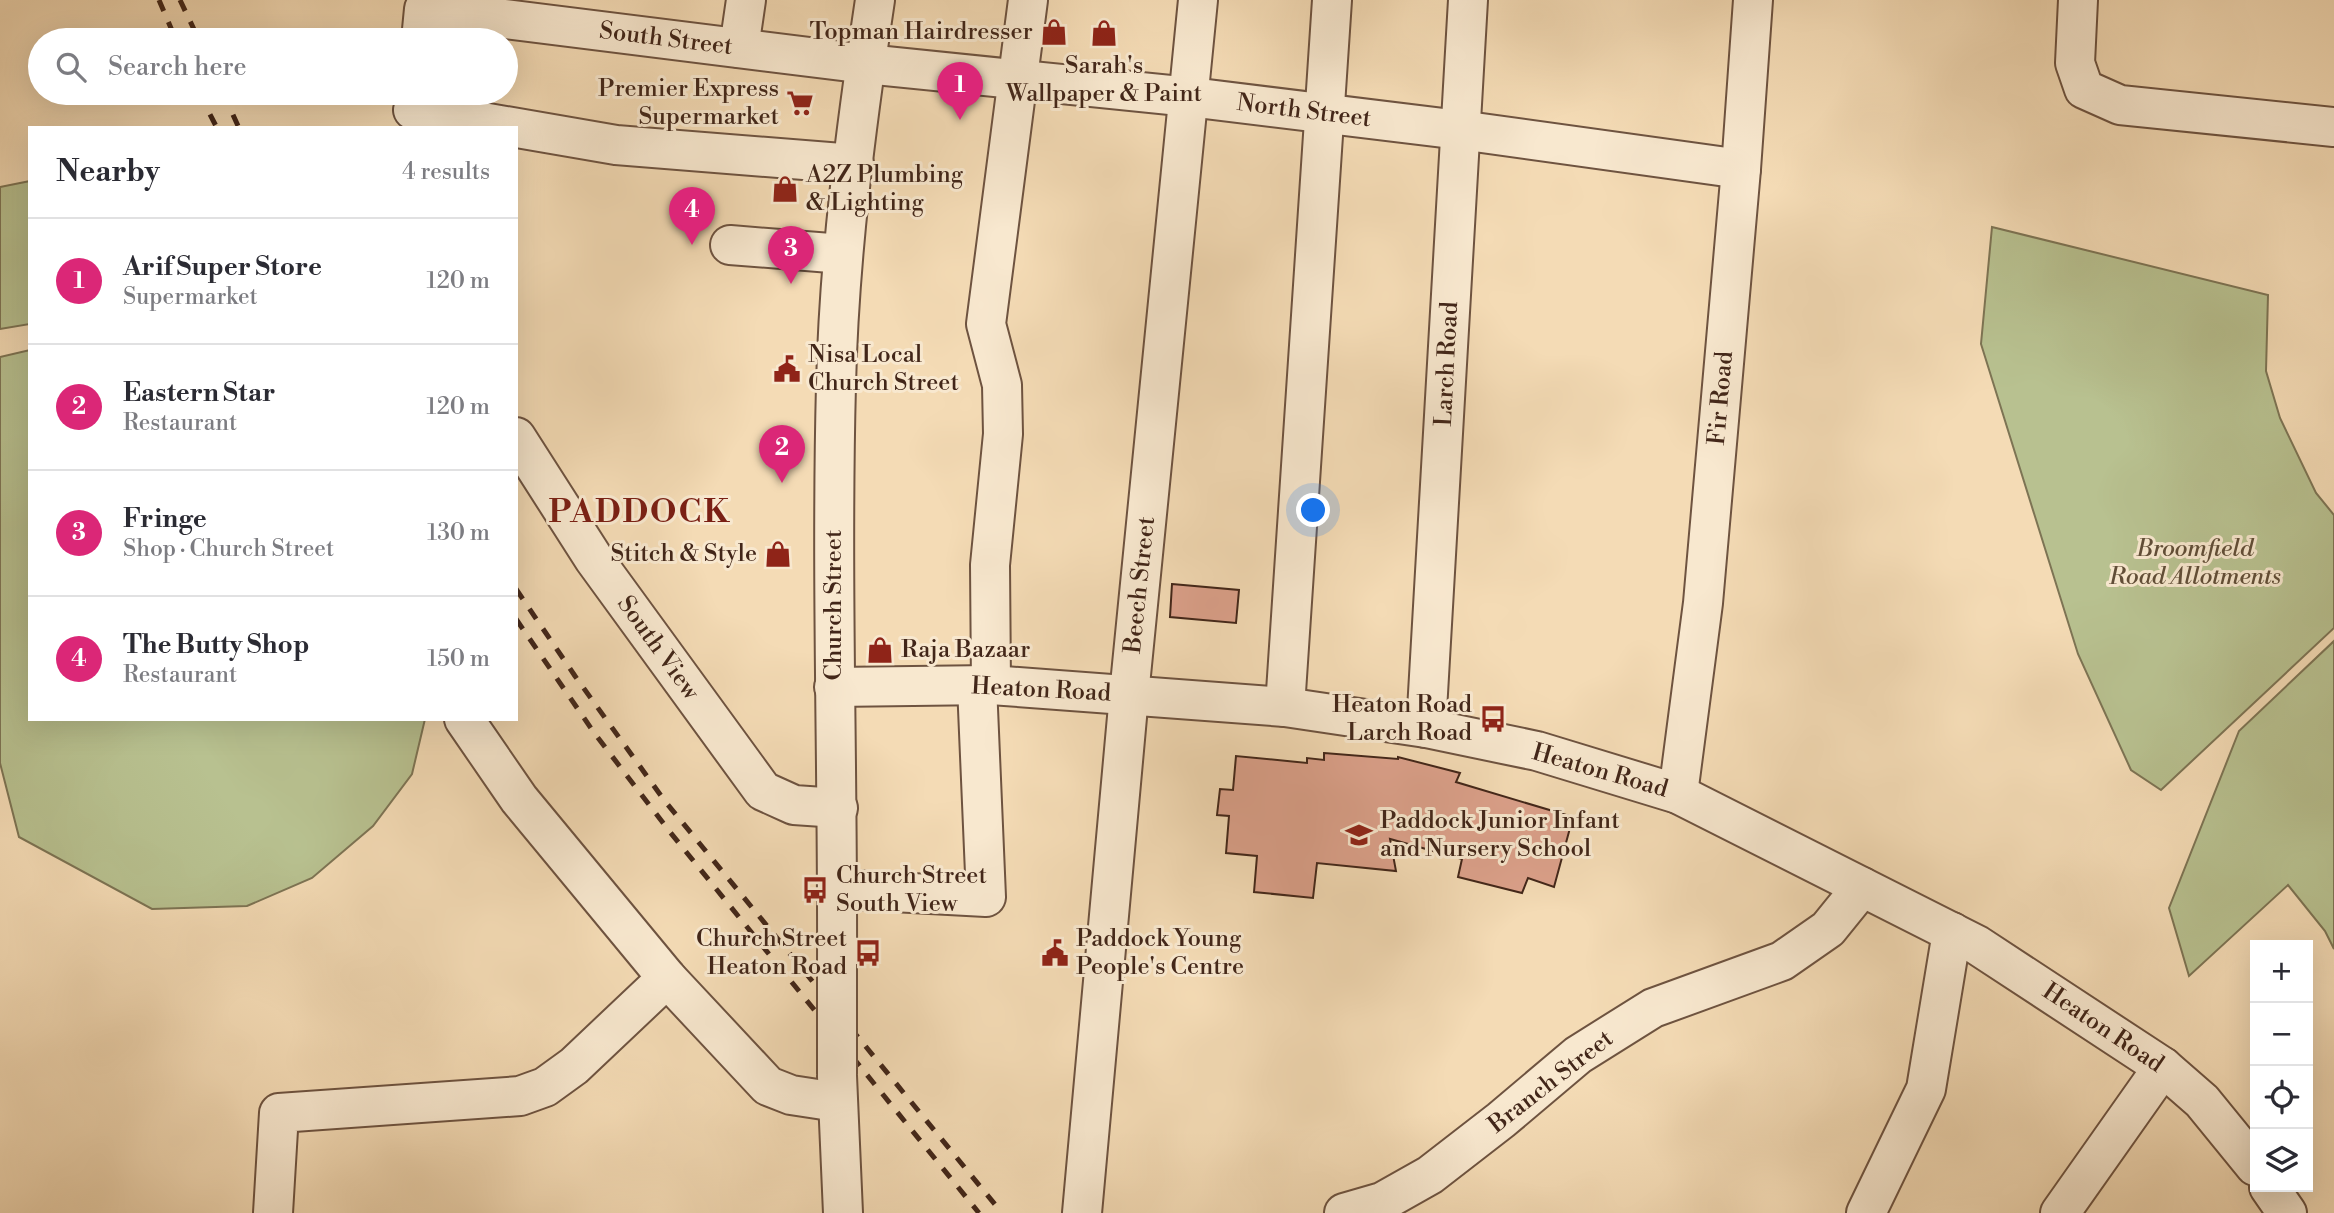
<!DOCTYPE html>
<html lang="en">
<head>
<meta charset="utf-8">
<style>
  :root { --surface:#fff; --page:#f2f2f3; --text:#2b2b33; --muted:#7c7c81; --line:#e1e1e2; --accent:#db2777 }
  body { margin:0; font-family:"Libre Bodoni",serif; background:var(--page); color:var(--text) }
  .controls { position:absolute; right:21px; bottom:21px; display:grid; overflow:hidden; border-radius:0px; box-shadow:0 7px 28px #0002 }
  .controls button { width:63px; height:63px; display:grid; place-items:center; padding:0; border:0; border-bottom:2px solid var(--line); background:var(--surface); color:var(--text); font:35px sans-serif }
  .you { position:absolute; left:1314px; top:511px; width:24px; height:24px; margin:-18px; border:5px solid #fff; border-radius:50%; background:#1a73e8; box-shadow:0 0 0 10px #1a73e833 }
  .badge { display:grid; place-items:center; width:46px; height:46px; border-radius:50%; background:var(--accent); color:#fff; font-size:23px; font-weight:700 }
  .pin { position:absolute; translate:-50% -58px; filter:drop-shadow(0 2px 4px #0008) }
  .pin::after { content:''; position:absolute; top:37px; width:24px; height:21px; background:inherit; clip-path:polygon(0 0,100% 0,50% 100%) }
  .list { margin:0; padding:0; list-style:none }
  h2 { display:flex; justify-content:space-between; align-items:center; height:91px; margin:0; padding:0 28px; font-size:30px }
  h2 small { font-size:23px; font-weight:400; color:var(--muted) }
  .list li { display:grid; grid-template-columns:46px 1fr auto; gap:21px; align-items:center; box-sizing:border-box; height:126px; padding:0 28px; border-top:2px solid var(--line) }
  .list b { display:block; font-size:26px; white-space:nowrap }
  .list p { margin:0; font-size:23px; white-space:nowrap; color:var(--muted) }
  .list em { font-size:23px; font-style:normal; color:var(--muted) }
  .icon { flex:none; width:38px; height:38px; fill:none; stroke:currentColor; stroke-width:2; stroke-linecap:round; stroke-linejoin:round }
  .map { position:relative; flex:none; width:2334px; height:1213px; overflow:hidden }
  .search { position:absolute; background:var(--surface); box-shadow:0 7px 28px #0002; left:28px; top:28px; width:490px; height:77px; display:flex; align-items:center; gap:18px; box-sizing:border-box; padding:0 24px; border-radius:38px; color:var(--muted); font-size:26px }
  .panel { position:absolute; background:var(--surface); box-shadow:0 7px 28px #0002; left:28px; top:126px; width:490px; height:595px; border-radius:0px }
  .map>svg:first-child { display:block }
</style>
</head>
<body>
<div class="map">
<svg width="2334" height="1213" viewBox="0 0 2334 1213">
  <rect width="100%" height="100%" fill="#f4dbb5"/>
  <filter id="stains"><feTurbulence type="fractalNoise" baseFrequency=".00286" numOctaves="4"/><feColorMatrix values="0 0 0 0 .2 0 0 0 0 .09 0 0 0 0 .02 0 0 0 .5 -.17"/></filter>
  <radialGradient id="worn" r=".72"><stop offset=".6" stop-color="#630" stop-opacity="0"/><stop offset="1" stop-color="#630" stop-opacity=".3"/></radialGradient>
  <!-- green -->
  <g fill="#b8c190" stroke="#7d7454" stroke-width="2">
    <path d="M30,181v143l-30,5v-142z"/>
    <path d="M1992,227l276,68 -2,76 14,47 36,75 18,22v113l-173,162 -30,-20 -53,-116 -97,-310z"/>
    <path d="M30,350v369h395l-13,55 -39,52 -61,52 -65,28 -95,3 -133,-72 -19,-74v-406z"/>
    <path d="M2334,641v308l-9,-18 -37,-46 -99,91 -20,-68 70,-177z"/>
  </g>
  <!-- building -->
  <g fill="#dca18b" stroke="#422619" stroke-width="2">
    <path d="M1172,584l67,6 -3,33 -66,-6z"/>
    <path d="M1324,753l74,6v-2l62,16 -4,9 117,35 -19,70 -26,-9 -6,15 -64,-16 4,-18 -72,-20 6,32 -79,-8 -4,35 -59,-6 3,-36 -31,-3 3,-37 -12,-1 3,-26 13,1 3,-34 71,7v-5l17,2z"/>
  </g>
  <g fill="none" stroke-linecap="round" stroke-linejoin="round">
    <defs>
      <g id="minor">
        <path d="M2078,0l-3,63 9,26 36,16 214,22"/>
        <path d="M421,40l3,-31 442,55 324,33 270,33 281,39"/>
        <path d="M739,48l7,-48"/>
        <path d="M413,110l203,35 238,19"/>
        <path d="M730,245l113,9"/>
        <path d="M516,437l78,122 169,232 31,14 44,3"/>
        <path d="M991,685l-1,-120 13,-131 -1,-49 -16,-61 42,-324"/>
        <path d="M834,687l157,-2 294,22 141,21 111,23 141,43 299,151 186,122 39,34 53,65"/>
        <path d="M1285,707l47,-707"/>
        <path d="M464,719l55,80 148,179 101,108 23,9 46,7"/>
        <path d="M1426,728l42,-728"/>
        <path d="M1678,794l25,-191 38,-434 12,-169"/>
        <path d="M837,889l149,8 -9,-212"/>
        <path d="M837,968c1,-195 -6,-389 -1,-583 3,-129 20,-258 39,-385"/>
        <path d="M837,1076l6,137"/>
        <path d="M2269,1187l18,26"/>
        <path d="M273,1213l6,-100 241,-17 25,-9 29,-21 93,-88"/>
        <path d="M1082,1213l47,-518 69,-695"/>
        <path d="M1344,1213l38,-11 48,-27 71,-55 77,-65 75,-47 129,-47 46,-32 34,-42"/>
        <path d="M1866,1213l60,-124 26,-157"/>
        <path d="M2060,1213l103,-146"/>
      </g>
    </defs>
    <!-- minor casing -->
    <use href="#minor" stroke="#6e5340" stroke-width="42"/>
    <!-- minor -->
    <use href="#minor" stroke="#f8e8cf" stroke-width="38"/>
    <!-- rail -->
    <g stroke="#422619" stroke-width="5" stroke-dasharray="12 12" stroke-linecap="butt">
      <path d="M159,0l17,40"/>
      <path d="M180,0l19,40"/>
      <path d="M199,93l18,35"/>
      <path d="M223,93l16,35"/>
      <path d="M516,589l59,87 89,124 338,413"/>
      <path d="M516,619l79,115 75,98 309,381"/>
    </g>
    <defs>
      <path id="minor-bridge" d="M837,968v106"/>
    </defs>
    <!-- minor-bridge casing -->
    <use href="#minor-bridge" stroke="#6e5340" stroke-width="42" stroke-linecap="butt"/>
    <!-- minor-bridge -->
    <use href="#minor-bridge" stroke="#f8e8cf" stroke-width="38"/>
  </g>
  <!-- icons -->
  <defs>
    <symbol id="shop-bare" viewBox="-9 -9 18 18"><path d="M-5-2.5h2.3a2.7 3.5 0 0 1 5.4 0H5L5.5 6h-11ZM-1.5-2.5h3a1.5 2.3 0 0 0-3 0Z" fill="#8f2418" stroke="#f8e8cf" stroke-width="2.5" paint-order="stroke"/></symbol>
    <symbol id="supermarket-bare" viewBox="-9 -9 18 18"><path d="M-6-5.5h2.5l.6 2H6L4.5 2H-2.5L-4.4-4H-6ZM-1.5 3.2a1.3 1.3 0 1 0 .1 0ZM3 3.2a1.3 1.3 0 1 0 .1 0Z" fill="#8f2418" stroke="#f8e8cf" stroke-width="2.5" paint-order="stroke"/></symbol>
    <symbol id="civic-bare" viewBox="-9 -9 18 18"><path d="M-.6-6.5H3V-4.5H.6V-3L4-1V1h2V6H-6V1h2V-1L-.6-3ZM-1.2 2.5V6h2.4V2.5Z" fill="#8f2418" stroke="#f8e8cf" stroke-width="2.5" paint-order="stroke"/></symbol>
    <symbol id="bus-bare" viewBox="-9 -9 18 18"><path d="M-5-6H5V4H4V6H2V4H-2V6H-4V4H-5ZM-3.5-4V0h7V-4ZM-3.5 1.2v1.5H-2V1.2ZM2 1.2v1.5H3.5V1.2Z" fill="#8f2418" stroke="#f8e8cf" stroke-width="2.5" paint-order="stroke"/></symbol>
    <symbol id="school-bare" viewBox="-9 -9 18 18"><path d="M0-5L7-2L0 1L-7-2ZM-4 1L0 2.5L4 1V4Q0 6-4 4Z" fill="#8f2418" stroke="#f8e8cf" stroke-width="2.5" paint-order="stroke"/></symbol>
  </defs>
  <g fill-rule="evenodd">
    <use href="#shop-bare" x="1035" y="13" width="38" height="38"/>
    <use href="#shop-bare" x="1085" y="14" width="38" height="38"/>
    <use href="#supermarket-bare" x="781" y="84" width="38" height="38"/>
    <use href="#shop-bare" x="766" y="170" width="38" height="38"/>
    <use href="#civic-bare" x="768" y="350" width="38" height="38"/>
    <use href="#shop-bare" x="759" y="535" width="38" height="38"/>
    <use href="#shop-bare" x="861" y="631" width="38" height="38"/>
    <use href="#bus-bare" x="1474" y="700" width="38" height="38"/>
    <use href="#school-bare" x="1340" y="816" width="38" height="38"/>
    <use href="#bus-bare" x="796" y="871" width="38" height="38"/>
    <use href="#bus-bare" x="849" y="934" width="38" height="38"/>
    <use href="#civic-bare" x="1036" y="934" width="38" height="38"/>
  </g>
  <g text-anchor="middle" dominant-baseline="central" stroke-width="6" stroke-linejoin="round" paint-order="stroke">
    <!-- poi labels -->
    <g font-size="24" fill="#422619" stroke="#f8e8cf" text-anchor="start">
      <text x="1033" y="32" text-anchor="end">Topman Hairdresser</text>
      <text x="1104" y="66" text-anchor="middle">Sarah's<tspan x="1104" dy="28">Wallpaper &amp; Paint</tspan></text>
      <text x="779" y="89" text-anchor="end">Premier Express<tspan x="779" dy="28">Supermarket</tspan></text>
      <text x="806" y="175">A2Z Plumbing<tspan x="806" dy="28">&amp; Lighting</tspan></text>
      <text x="808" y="355">Nisa Local<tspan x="808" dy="28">Church Street</tspan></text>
      <text x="757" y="554" text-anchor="end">Stitch &amp; Style</text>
      <text x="901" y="650">Raja Bazaar</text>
      <text x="1472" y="705" text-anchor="end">Heaton Road<tspan x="1472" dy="28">Larch Road</tspan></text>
      <text x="1380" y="821">Paddock Junior Infant<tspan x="1380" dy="28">and Nursery School</tspan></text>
      <text x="836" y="876">Church Street<tspan x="836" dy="28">South View</tspan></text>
      <text x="847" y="939" text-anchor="end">Church Street<tspan x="847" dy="28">Heaton Road</tspan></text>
      <text x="1076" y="939">Paddock Young<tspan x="1076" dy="28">People's Centre</tspan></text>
    </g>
    <!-- street labels -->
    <g font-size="24" fill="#422619" stroke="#f8e8cf">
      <text transform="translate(666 39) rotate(7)">South Street</text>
      <text transform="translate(1304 111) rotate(7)">North Street</text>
      <text transform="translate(1447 364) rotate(-87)">Larch Road</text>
      <text transform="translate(1721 398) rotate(-85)">Fir Road</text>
      <text transform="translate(1140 585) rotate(-84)">Beech Street</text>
      <text transform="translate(834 605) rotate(-90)">Church Street</text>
      <text transform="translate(658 648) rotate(54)">South View</text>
      <text transform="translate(1041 690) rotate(3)">Heaton Road</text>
      <text transform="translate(1600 771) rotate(16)">Heaton Road</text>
      <text transform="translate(2103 1028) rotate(34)">Heaton Road</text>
      <text transform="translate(1551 1082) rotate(-38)">Branch Street</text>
    </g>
    <!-- park labels -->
    <g font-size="24" font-style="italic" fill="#604d37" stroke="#f8e8cf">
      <text x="2195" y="549">Broomfield<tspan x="2195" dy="28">Road Allotments</tspan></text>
    </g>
    <!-- district labels -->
    <g font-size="32" font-weight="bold" letter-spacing="2" fill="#7a1f14" stroke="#f8e8cf">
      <text x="640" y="512">PADDOCK</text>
    </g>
  </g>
  <rect width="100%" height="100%" filter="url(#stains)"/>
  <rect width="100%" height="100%" fill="url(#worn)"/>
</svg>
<div class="controls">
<button>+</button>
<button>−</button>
<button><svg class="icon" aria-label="locate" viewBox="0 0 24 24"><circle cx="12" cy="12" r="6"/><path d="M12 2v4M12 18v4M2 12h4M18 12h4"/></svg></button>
<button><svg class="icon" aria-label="layers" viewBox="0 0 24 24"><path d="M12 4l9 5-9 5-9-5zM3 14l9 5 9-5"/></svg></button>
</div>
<div class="you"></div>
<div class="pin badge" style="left:960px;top:120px">1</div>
<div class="pin badge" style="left:782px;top:483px">2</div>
<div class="pin badge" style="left:791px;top:284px">3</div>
<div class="pin badge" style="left:692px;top:245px">4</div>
<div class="search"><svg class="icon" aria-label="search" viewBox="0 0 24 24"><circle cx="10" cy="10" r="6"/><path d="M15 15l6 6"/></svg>Search here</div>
<section class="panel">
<h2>Nearby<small>4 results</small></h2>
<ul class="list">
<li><span class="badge">1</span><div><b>Arif Super Store</b><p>Supermarket</p></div><em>120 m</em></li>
<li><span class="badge">2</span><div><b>Eastern Star</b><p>Restaurant</p></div><em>120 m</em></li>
<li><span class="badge">3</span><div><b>Fringe</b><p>Shop · Church Street</p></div><em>130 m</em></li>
<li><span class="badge">4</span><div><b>The Butty Shop</b><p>Restaurant</p></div><em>150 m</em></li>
</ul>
</section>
</div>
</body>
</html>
